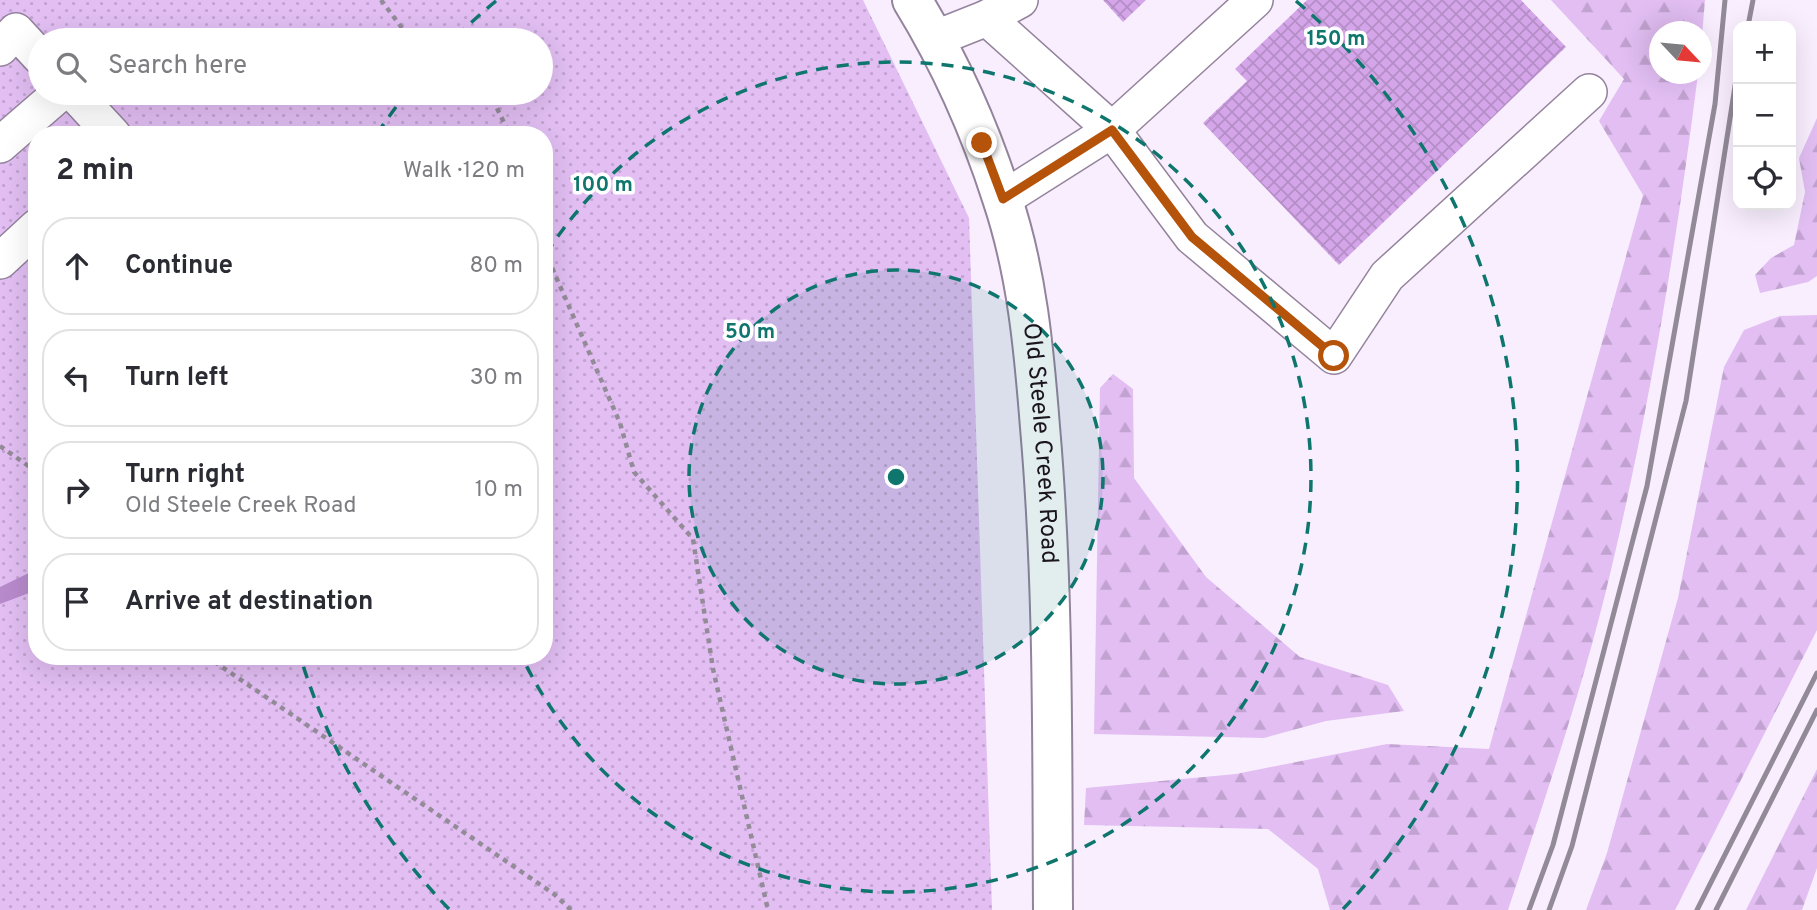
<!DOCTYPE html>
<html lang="en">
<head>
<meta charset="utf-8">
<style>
  :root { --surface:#fff; --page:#f7f7f7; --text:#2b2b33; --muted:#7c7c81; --line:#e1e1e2 }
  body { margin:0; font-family:Overpass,sans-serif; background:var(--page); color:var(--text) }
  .controls { position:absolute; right:21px; top:21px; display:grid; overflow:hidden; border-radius:14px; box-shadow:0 7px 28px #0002 }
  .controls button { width:63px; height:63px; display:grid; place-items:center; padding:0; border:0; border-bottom:2px solid var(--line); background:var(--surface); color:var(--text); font:35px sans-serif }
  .compass { position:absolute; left:1649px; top:21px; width:63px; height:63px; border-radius:50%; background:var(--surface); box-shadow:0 7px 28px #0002; rotate:116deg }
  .stop { position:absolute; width:21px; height:21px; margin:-16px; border:5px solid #b45309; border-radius:50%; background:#fff }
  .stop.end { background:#b45309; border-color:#fff; box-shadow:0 2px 7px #0008 }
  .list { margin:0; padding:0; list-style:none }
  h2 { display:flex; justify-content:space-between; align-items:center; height:91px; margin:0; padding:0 28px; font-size:30px }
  h2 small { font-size:23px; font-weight:400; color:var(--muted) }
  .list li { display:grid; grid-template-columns:46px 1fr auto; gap:21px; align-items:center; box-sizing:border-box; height:98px; margin:0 14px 14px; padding:0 14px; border:2px solid var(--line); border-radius:28px }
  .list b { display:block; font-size:26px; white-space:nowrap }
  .list p { margin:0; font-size:23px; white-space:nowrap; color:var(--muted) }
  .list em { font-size:23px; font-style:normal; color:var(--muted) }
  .icon { flex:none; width:38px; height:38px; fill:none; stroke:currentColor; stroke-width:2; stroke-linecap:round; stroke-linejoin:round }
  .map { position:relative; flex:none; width:1817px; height:910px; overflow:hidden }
  .search { position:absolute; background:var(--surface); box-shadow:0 7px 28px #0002; left:28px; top:28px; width:525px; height:77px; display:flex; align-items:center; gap:18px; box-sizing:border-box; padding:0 24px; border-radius:38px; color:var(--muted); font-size:26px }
  .panel { position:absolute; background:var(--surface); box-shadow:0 7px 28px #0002; left:28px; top:126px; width:525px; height:539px; border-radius:28px }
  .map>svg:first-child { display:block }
</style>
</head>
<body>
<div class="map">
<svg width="1817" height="910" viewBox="0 0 1817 910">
  <defs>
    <pattern id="grass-dots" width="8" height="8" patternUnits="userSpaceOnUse" patternTransform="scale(1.75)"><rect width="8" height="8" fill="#e2bef3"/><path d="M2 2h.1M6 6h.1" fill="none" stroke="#c1a2d0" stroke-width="1.8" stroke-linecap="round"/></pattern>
    <pattern id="forest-firs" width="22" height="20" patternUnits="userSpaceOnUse" patternTransform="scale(1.75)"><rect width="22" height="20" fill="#e2bef3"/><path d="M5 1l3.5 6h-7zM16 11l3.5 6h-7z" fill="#c1a2d0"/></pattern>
    <pattern id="building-cross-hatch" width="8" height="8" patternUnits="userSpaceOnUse" patternTransform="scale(1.75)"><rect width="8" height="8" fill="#d4a6e9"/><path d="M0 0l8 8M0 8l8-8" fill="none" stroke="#b58ec7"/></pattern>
  </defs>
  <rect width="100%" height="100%" fill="#f8eefe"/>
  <!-- grass -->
  <path fill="url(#grass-dots)" fill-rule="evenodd" d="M0,0h863l106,218 23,692h-992zM40,40h501v53h-501zM37,135h507v521h-507z"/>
  <!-- forest -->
  <g fill="url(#forest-firs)">
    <path d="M1551,0h154l-3,36v-4h-42v42h38c-21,166 -48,332 -87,496 -27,115 -66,228 -103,340h-178l-12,-41 -50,-40 -184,-4 2,-37 150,-14 151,-30 102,5 154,-554 -44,-74 25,-42z"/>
    <path d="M1817,118v158l-9,6 -48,11 -5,-18 16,-17 23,-13 11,-53 -6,-34z"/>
    <path d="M1817,315v315l-142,280h-89l21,-57 71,-255 46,-231 20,-37 36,-14z"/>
    <path d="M1113,374l20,15 1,89 72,99 94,80 88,28 16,26 -78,10 -62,17 -170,-4 6,-346z"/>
    <path d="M1817,769v99l-15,42h-56z"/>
  </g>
  <!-- water -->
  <path fill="#b78acc" d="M37,569v21l-37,14v-17z"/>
  <!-- building -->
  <g fill="url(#building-cross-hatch)">
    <path d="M1103,0h43l-23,22z"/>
    <path d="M1307,0h214l45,47 -227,218 -136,-142 44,-42 -12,-12z"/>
  </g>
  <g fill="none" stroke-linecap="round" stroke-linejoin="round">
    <defs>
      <g id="minor">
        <path d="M987,18l33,-18"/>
        <path d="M934,39l53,-21 125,112 80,107 142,119 53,-80 202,-184"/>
        <path d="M0,48l16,-17 24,26"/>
        <path d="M74,93l39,42"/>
        <path d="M0,145l60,-52"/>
        <path d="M1003,199l109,-69 143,-130"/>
        <path d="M0,261l37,-34"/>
      </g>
      <g id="major">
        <path id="s1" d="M912,0c38,62 68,129 90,198 25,74 32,152 38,229 14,161 12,322 13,483"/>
      </g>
    </defs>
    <!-- minor casing -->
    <use href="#minor" stroke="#94839c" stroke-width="38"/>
    <!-- major casing -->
    <use href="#major" stroke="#94839c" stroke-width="42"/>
    <!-- path -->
    <g stroke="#938b98" stroke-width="4.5" stroke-dasharray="5 5" stroke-linecap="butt">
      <path d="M381,0l30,40"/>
      <path d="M485,93l7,5 18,37"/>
      <path d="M544,239l9,31 67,153 14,49 59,67 20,130 55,241"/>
      <path d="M0,446l37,26"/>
      <path d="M206,656l348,238 17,16"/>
    </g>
    <!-- minor -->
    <use href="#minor" stroke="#fff" stroke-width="35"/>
    <!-- major -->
    <use href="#major" stroke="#fff" stroke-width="38"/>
    <!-- rail -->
    <g stroke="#928a97" stroke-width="5">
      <path d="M1748,26l5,-26"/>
      <path d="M1529,910l24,-65 94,-359 68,-382 10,-104"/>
      <path d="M1549,910l23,-64 114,-445 52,-334"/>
      <path d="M1697,910l120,-237"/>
      <path d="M1716,910l101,-200"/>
    </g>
  </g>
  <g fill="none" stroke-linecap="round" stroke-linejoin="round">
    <!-- route -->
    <path stroke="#b45309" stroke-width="9" d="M982,143l21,56 109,-69 80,107 142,119"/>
  </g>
  <!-- distance rings -->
  <circle cx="896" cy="477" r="207" fill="#0f766e" fill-opacity=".12"/>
  <g fill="none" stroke="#0f766e" stroke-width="3.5" stroke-dasharray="12 9">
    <circle cx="896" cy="477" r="207"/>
    <path d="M546 254A415 415 0 1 1 523 659"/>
    <path d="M449 909A622 622 0 0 1 301 659M377 134A622 622 0 0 1 406 94M456 37A622 622 0 0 1 496 1M1296 1A622 622 0 0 1 1343 909"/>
  </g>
  <g text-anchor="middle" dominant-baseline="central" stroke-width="7" stroke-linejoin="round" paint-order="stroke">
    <!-- street labels -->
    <g font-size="24" fill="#1b151e" stroke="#fff">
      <text stroke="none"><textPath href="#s1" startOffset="467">Old Steele Creek Road</textPath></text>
    </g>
  </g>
  <circle cx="896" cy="477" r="10" fill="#0f766e" stroke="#fff" stroke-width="3.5"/>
  <g font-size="21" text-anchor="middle" font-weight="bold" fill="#0f766e" stroke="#fff" stroke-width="7" stroke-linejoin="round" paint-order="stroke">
    <text x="1336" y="45">150 m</text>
    <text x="603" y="191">100 m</text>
    <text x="750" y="338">50 m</text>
  </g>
</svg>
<div class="controls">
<button>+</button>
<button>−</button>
<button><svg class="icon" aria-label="locate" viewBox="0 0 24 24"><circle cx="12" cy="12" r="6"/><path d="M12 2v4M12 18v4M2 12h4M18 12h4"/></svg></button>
</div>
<svg class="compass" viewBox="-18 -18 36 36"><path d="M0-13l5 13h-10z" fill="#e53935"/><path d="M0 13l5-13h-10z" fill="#7c7c81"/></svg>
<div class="stop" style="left:1334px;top:356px"></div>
<div class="stop end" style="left:982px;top:143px"></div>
<div class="search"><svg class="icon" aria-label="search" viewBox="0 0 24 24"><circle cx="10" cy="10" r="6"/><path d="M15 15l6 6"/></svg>Search here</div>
<section class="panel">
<h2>2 min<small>Walk · 120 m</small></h2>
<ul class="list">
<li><svg class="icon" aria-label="ahead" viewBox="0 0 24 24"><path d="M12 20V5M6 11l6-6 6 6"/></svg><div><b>Continue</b></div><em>80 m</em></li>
<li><svg class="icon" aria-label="left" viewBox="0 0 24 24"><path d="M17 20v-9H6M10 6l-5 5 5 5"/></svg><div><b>Turn left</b></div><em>30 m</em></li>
<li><svg class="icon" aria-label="right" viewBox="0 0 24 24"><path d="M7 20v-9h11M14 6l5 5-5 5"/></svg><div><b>Turn right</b><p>Old Steele Creek Road</p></div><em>10 m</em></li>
<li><svg class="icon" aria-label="arrive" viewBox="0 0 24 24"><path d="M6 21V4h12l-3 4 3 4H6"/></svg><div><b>Arrive at destination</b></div></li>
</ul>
</section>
</div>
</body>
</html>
